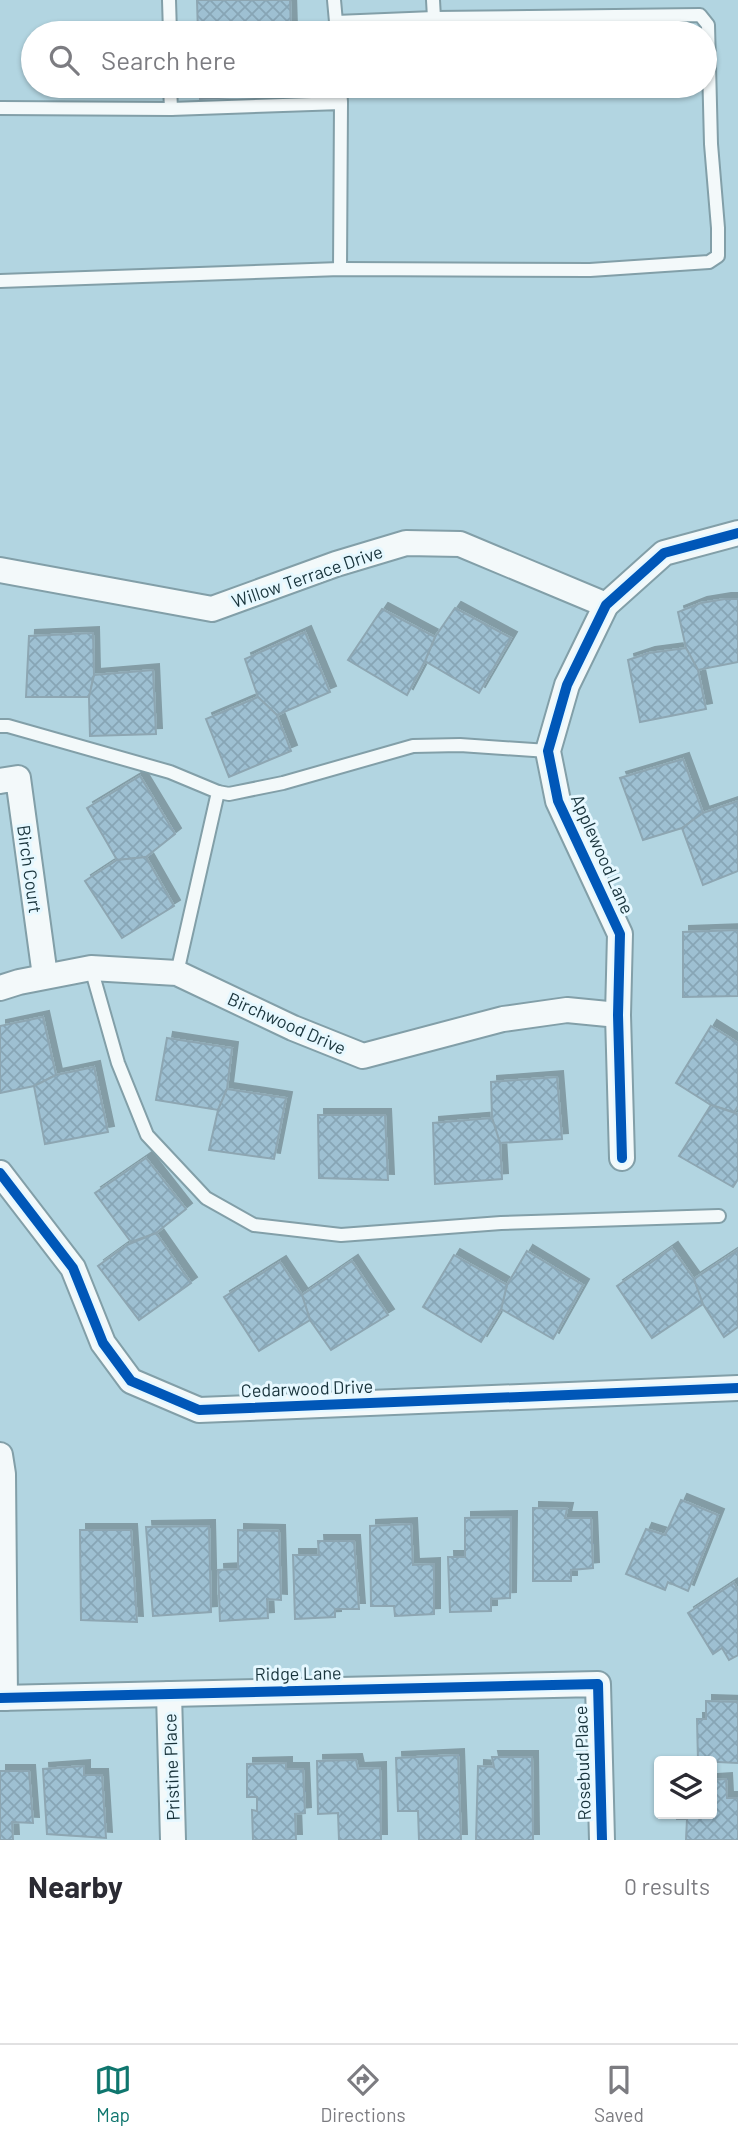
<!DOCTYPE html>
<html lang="en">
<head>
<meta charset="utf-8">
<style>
  :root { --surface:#fff; --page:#f7f7f7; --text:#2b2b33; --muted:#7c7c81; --line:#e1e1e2; --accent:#0f766e }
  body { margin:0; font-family:Barlow,sans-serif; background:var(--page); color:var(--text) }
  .controls { position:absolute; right:21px; bottom:21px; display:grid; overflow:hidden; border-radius:7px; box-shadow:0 2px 5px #0004 }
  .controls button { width:63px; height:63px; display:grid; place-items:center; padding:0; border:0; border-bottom:2px solid var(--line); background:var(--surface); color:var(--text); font:35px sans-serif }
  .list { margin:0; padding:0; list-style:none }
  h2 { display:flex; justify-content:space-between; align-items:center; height:91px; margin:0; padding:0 28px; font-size:30px }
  h2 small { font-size:23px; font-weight:400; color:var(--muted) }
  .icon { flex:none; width:38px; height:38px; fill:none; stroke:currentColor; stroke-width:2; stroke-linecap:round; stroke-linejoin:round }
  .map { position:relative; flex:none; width:738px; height:1840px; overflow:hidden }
  .search { position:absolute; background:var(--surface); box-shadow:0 2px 5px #0004; left:21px; right:21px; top:21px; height:77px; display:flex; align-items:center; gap:18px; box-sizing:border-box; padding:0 24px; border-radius:38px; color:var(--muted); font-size:26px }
  .sheet { height:203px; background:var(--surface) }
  nav { display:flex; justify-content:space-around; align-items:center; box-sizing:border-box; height:98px; border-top:2px solid var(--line); background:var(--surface); font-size:19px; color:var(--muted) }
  nav a { display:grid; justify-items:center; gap:4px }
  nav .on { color:var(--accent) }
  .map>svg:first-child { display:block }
</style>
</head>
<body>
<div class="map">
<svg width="738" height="1840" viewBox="0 0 738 1840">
  <defs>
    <pattern id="building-cross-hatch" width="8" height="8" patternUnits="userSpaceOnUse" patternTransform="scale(1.75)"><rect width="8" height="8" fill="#9ec0d2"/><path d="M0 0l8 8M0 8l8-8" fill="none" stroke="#87a5b5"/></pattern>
    <filter id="shadow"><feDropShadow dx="6" dy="-6" stdDeviation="0" flood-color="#0004"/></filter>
  </defs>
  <rect width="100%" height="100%" fill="#b2d5e1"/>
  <!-- building -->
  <g fill="url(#building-cross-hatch)" stroke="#8da6b2" stroke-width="2" filter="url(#shadow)">
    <path d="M197,0h93l1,33h-93z"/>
    <path d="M199,86h94v8l-93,5z"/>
    <path d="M725,599h13v63l-40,8 -12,-22 -8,-36 23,-9z"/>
    <path d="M455,608l56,30 -32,55 -54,-32 10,-24z"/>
    <path d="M382,609l53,28 -10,24 -18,34 -59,-35z"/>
    <path d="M305,632l25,60 -53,23 -19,-18 -13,-38z"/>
    <path d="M93,633l1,42 -5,22h-63l3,-61z"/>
    <path d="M686,648l12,22 8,39 -66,13 -12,-62 21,-7z"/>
    <path d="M153,670l3,64 -66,2 -1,-39 5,-22z"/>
    <path d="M258,697l19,18 14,36 -62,26 -23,-58z"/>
    <path d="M683,759l20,54 -21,15 -39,12 -23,-62z"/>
    <path d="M140,776l35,58 -29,23 -29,3 -30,-52z"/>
    <path d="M738,801v70l-35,14 -21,-57 21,-15z"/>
    <path d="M146,857l28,49 -52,32 -37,-57 32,-21z"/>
    <path d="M738,930v66l-55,1v-65z"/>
    <path d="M43,1017l13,58 -22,11 -34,7v-67z"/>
    <path d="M711,1026l27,17v63l-4,6 -23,-7 -35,-22z"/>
    <path d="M167,1038l65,10 -5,41 -9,21 -62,-10z"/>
    <path d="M94,1067l14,65 -63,12 -11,-58 22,-11z"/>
    <path d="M557,1077l5,62 -62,4 -8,-25 -1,-36z"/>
    <path d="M227,1089l59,9 -12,61 -65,-9 9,-40z"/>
    <path d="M711,1105l27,9v65l-5,8 -54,-31z"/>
    <path d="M318,1115h67l3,65 -69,-2z"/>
    <path d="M492,1118l8,25 2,36 -67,5 -2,-61z"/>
    <path d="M146,1158l40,51 -30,24 -25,9 -36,-49z"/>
    <path d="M156,1233l35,50 -52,37 -41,-54 29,-21z"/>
    <path d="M672,1248l22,31 9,25 -51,34 -35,-52z"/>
    <path d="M738,1250v77l-14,10 -21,-33 -9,-25z"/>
    <path d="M527,1251l56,34 -30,54 -52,-30 6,-24z"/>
    <path d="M454,1255l53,30 -6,24 -20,33 -58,-35z"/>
    <path d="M352,1261l36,54 -57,35 -21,-30 -8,-25z"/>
    <path d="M280,1262l22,33 8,25 -51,31 -35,-54z"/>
    <path d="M681,1500l37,15 -30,76 -20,-9 -3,8 -39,-16 20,-45 19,6z"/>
    <path d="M533,1508l34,1 -2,9h26l2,50 -22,2v11h-38z"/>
    <path d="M511,1517l-1,81 -19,1v12l-41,1 -2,-55h17v-39z"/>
    <path d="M411,1524l2,41 21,-1v50l-39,2 -1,-10h-23l-1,-80z"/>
    <path d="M209,1526l2,86 -58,4 -7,-89z"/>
    <path d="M80,1530h51l6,92 -56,-2z"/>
    <path d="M238,1530l41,1 2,69 -14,-1 1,19 -48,3 -2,-51 20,-1z"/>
    <path d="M318,1541h36l5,68h-24v8l-40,2 -2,-64h26z"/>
    <path d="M734,1583l4,7v65l-9,5 -7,-12 -9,6 -25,-41z"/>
    <path d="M706,1701l32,1v61l-40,-2 -1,-42h9z"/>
    <path d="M458,1755l3,85h-42l-1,-29h-20l-2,-53z"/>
    <path d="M492,1757h40l1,83h-57l2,-74 16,1z"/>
    <path d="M356,1760l2,9 22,-1 1,72h-42l-1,-27 -20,1 -1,-53z"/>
    <path d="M286,1763v6h17l2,44 -10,1 1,26h-43l-1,-30 5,1v-14h-10v-33z"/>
    <path d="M84,1766v9h18l4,63 -59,-4 -4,-65z"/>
    <path d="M0,1771h29l4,52 -21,-1 1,18h-13z"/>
    <path d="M726,1779l1,19h11v42h-52l1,-21h-10l-1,-5h36v-34z"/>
  </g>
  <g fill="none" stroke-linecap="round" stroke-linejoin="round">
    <defs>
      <g id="service">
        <path d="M169,0l1,33"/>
        <path d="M334,0l3,33"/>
        <path d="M433,0l1,18"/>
        <path d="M170,86l1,23"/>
        <path d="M340,86l1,17"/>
        <path d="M0,108l171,1 170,-6 -1,166"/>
        <path d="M0,281l340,-12 250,1 119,-8 9,-6v-28l-7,-84 -3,-119 -8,-10 -266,3 -98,4"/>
        <path d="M0,726h8l162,46 48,20 -41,181"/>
        <path d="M218,792l11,2 54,-11 130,-37 47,-1 88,6"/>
        <path d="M91,968l27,95 29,72 59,63 48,27 87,10 160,-12 218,-7"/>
      </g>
      <g id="minor">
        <path d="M0,570l212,39 124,-45 70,-21 54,1 146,61"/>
        <path d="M0,781l18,-3 27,198"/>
        <path d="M0,988l19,-6 72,-14 86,5 116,55 70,28 140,-37 64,-9 51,5"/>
        <path d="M622,1158l-4,-143 2,-81 -62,-133 -10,-50 19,-66 39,-80 58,-52 74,-20"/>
        <path d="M0,1173l73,95 30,75 28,38 68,29 539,-22"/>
        <path d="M0,1455l3,19 2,224"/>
        <path d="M169,1694l4,146"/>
        <path d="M0,1698l598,-14 4,156"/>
      </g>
    </defs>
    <!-- service casing -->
    <use href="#service" stroke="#829fa8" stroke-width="16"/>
    <!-- minor casing -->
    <use href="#minor" stroke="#829fa8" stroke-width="28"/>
    <!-- service -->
    <use href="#service" stroke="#f3f9fa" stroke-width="12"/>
    <!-- minor -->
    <use href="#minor" stroke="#f3f9fa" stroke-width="24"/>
    <defs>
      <g id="cycleway">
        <path d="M622,1158l-4,-143 2,-81 -62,-133 -10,-50 19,-66 39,-80 58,-52 74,-20"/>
        <path d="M0,1173l73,95 30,75 28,38 68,29 539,-22"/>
        <path d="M0,1698l598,-14 4,156"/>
      </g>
    </defs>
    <!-- cycleway casing -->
    <use href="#cycleway" stroke="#e6f8ff" stroke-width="15"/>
    <!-- cycleway -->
    <use href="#cycleway" stroke="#0057b8" stroke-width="10"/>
  </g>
  <g text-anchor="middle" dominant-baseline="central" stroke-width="6" stroke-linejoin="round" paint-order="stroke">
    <!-- street labels -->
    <g font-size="18" fill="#18333b" stroke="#e6f8ff">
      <text transform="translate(307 576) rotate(-19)">Willow Terrace Drive</text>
      <text transform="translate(603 854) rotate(66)">Applewood Lane</text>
      <text transform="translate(30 869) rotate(82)">Birch Court</text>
      <text transform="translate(287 1023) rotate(24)">Birchwood Drive</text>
      <text transform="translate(307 1388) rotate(-2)">Cedarwood Drive</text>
      <text transform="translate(298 1673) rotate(-1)">Ridge Lane</text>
      <text transform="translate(582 1763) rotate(-92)">Rosebud Place</text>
      <text transform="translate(171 1767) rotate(-92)">Pristine Place</text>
    </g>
  </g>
</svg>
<div class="controls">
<button><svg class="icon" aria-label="layers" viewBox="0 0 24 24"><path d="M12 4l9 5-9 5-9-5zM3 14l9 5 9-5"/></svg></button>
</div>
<div class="search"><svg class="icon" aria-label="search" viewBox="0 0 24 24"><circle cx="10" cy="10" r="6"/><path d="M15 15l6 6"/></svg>Search here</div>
</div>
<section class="sheet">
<h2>Nearby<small>0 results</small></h2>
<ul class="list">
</ul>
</section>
<nav>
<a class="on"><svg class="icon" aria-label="map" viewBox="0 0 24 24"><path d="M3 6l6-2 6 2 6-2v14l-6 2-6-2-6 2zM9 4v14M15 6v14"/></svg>Map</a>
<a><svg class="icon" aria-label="directions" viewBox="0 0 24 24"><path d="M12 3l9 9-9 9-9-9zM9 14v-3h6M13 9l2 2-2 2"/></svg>Directions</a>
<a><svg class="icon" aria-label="saved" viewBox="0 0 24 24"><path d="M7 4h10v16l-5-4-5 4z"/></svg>Saved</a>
</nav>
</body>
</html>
